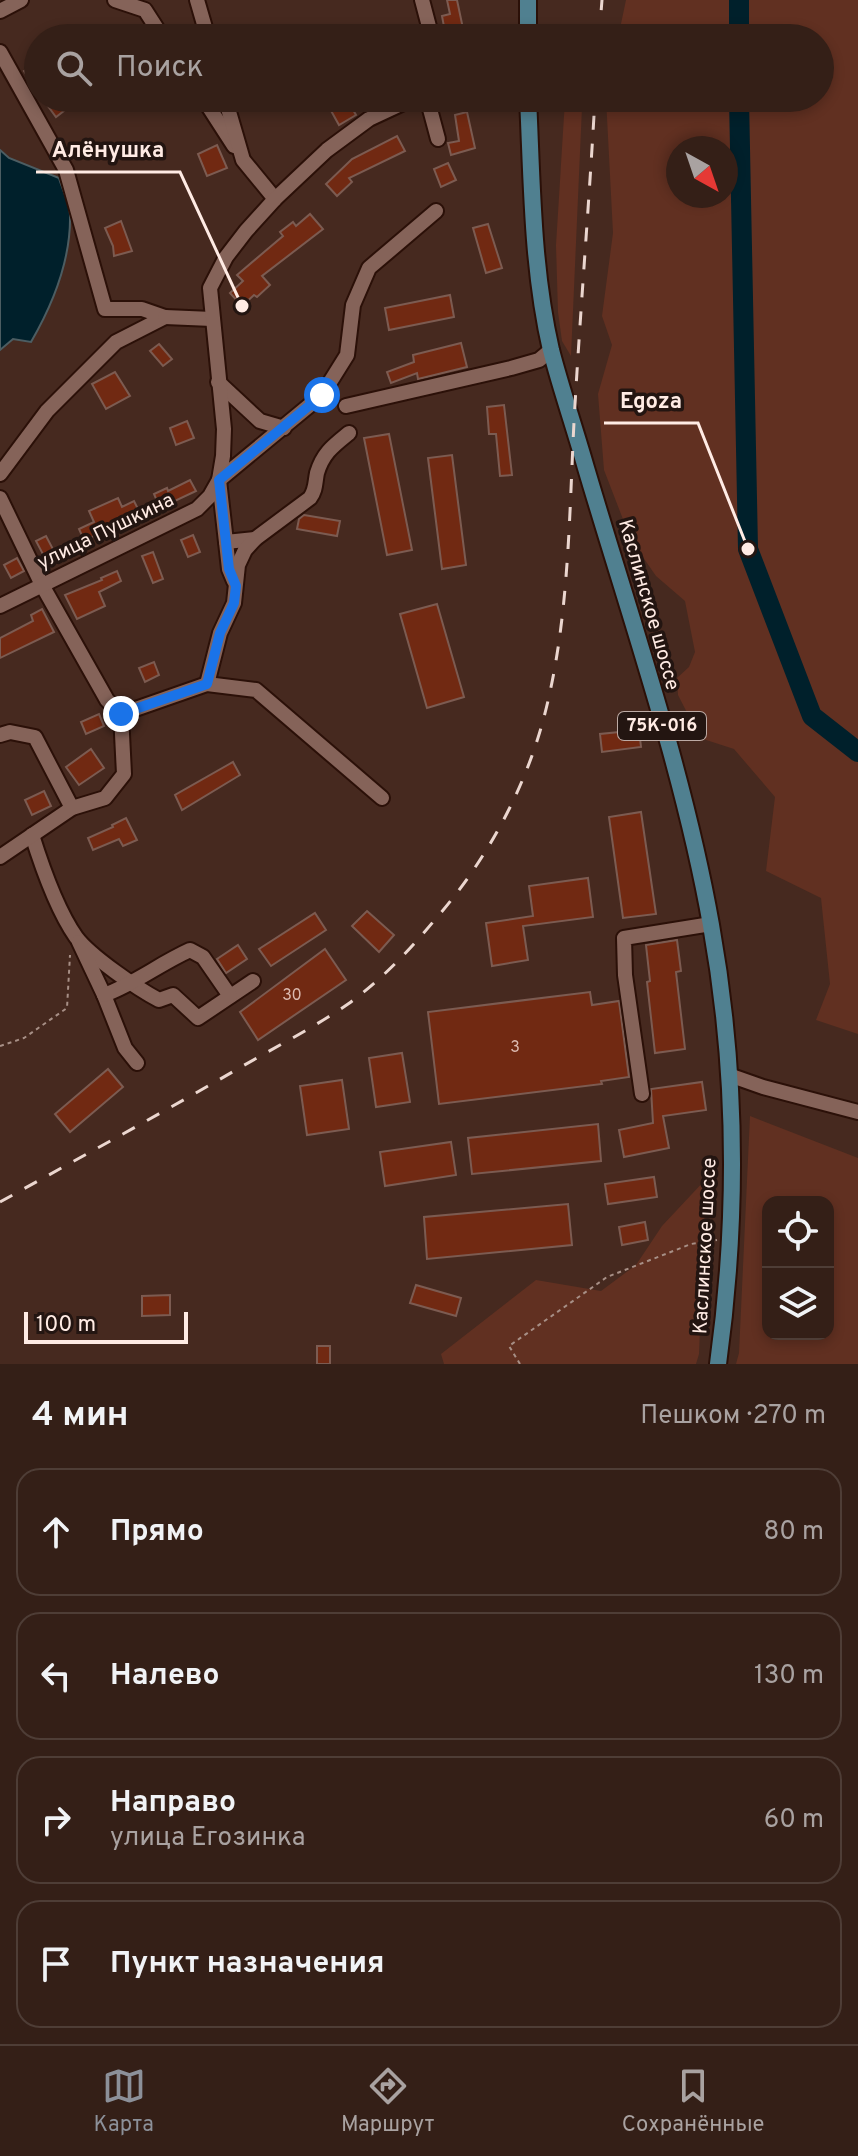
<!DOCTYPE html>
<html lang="ru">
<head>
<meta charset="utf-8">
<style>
  :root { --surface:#341f17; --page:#3f2c24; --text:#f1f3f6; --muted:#a9a2a1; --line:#4e3d36; --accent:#8c9099 }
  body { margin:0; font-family:Overpass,sans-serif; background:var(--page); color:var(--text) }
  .controls { position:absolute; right:24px; bottom:24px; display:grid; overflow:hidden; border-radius:16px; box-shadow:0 4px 12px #0003 }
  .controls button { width:72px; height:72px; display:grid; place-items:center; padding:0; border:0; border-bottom:2px solid var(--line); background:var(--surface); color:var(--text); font:40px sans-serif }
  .compass { position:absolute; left:666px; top:136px; width:72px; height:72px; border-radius:50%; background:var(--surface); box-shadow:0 4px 12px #0003; rotate:140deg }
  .scale { position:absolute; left:24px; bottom:20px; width:164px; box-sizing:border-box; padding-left:8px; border:4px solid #ffebe4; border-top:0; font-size:22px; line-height:28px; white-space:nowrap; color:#ffebe4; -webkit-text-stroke:6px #231511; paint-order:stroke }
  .stop { position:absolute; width:24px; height:24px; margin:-18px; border:6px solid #1a73e8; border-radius:50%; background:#fff }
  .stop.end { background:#1a73e8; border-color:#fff; box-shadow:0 2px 8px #0008 }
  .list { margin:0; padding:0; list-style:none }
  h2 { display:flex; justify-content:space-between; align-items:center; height:104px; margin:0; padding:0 32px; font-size:34px }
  h2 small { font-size:26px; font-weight:400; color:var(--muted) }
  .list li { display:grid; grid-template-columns:52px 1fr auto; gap:24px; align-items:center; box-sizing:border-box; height:128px; margin:0 16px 16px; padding:0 16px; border:2px solid var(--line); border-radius:24px }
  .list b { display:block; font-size:30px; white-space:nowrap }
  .list p { margin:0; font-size:26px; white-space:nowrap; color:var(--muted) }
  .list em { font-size:26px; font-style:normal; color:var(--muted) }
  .icon { flex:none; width:44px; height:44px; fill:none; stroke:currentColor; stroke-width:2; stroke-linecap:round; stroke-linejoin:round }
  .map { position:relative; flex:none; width:858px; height:1364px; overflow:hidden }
  .search { position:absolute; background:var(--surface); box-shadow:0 4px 12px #0003; left:24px; right:24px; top:24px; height:88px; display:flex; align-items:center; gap:20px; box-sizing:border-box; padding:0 28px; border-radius:44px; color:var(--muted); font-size:30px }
  .sheet { height:680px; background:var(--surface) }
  nav { display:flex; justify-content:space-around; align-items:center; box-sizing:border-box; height:112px; border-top:2px solid var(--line); background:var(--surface); font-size:22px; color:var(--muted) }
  nav a { display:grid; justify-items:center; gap:4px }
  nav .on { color:var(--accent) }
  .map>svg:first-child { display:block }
</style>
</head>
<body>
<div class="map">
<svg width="858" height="1364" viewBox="0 0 858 1364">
  <rect width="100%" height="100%" fill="#46291f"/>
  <!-- green -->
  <g fill="#613021" fill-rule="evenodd">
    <path d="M626,0h232v1034l-42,-14 14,-36 -9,-86 -55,-27 9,-74 -41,-48 -34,-11 -22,-43 -1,-17 12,-11 6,-15 -10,-51 -29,-25 -25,-36 -27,-70 -6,-76 14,-49 -10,-29 11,-83 -7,-135h214v-60h-202zM726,148v48h-48v-48z"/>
    <path d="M565,100l17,7 -11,249 -9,-15 -4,-29 -2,-67z"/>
    <path d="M750,1116l108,42v206h-122l3,-11zM768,1202h60v132h-60z"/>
    <path d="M706,1179l-7,175 -3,10h-252l-3,-10 95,-74 65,11 35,-26 26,-39z"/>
  </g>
  <!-- water -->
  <path fill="#00202b" stroke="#4c5d62" stroke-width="2" d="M0,150l9,8 50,20c3,11 11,25 11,37 1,45 -17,89 -39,127l-18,-3 -13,11z"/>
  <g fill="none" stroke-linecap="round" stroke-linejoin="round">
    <!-- river -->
    <g stroke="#00202b" stroke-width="20">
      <path d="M739,0v38"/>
      <path d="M739,98l9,451 64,167 46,36"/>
    </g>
  </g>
  <!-- building -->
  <g fill="#712912" stroke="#7c5b51" stroke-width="2">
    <path d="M447,0h10l8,38h-15l-2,-6h-3l-3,-16 8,-2z"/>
    <path d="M38,62v31l-14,-22z"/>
    <path d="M42,98h21l6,9 -13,10z"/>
    <path d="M343,98h3l10,17 -17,10 -10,-18z"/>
    <path d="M467,112l8,36 -24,7 -3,-12 11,-2 -4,-26z"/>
    <path d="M397,136l8,15 -56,27 3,4 -15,14 -11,-12 26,-25z"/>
    <path d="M217,145l10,23 -20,8 -9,-22z"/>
    <path d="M448,163l8,17 -15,7 -7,-18z"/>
    <path d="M310,214l13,15 -61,47 8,9 -13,12 -3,-2 -12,11 -12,-13 13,-12 -6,-6 46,-39 -3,-4 13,-10 3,4z"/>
    <path d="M121,221l11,30 -18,5 -1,-10 -8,-18z"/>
    <path d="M488,224l14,44 -16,5 -13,-45z"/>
    <path d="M450,295l4,22 -65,13 -4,-22z"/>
    <path d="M461,343l6,24 -49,12 -1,-6 -26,10 -4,-11 27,-10 -1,-7z"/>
    <path d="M159,344l13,15 -9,7 -13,-15z"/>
    <path d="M115,372l15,24 -24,13 -14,-25z"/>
    <path d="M504,405l8,70 -12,1 -4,-42h-7l-2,-27z"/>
    <path d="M187,421l7,17 -18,7 -6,-17z"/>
    <path d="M389,434l23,116 -25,5 -23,-117z"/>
    <path d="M452,455l14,110 -24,4 -14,-111z"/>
    <path d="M190,480l6,11 -36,17 -6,-14 13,-6 1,3z"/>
    <path d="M118,498l4,9 12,-6 8,16 -58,23 -5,-11 15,-7 -5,-11z"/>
    <path d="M304,515l36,6 -3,15 -40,-7 2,-10z"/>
    <path d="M193,535l7,17 -12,5 -7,-17z"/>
    <path d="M46,536l10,19 -10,5 -10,-19z"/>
    <path d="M153,552l10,27 -10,4 -11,-27z"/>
    <path d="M17,558l7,13 -13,7 -7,-13z"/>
    <path d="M117,571l4,10 -22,11 6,14 -28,13 -12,-24 37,-15 -1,-2z"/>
    <path d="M437,604l27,93 -37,11 -27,-94z"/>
    <path d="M42,609l12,23 -54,26v-20l33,-17 -2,-6z"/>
    <path d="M154,662l5,13 -14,7 -6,-14z"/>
    <path d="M99,714l5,12 -18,8 -5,-12z"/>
    <path d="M639,730l2,17 -39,5 -2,-18z"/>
    <path d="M91,749l13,19 -25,17 -13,-18z"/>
    <path d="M233,762l7,13 -58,35 -7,-15z"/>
    <path d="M44,791l7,15 -19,9 -7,-15z"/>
    <path d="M641,812l15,102 -33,4 -14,-101z"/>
    <path d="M126,818l11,22 -14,6 -4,-7 -26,11 -5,-12 25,-11 -1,-2z"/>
    <path d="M588,878l5,39 -70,9 5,34 -36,6 -6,-43 47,-7 -4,-30z"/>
    <path d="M367,911l27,24 -15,17 -27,-26z"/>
    <path d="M315,913l11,17 -55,36 -12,-17z"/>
    <path d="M677,940l4,31 -5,1 9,77 -30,4 -8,-71 3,-1 -4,-36z"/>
    <path d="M238,945l9,14 -21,14 -9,-14z"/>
    <path d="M325,949l21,31 -88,60 -18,-28z"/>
    <path d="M590,992l2,13 27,-4 10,76 -28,4 1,3 -163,20 -11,-92z"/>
    <path d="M402,1053l8,49 -34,5 -7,-49z"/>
    <path d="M108,1069l15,18 -53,45 -15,-18z"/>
    <path d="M342,1080l7,49 -42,6 -7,-49z"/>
    <path d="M702,1082l4,28 -43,6 6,32 -45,9 -5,-27 34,-7 -2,-34z"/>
    <path d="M598,1124l3,37 -129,13 -4,-36z"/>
    <path d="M451,1142l5,33 -71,11 -5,-34z"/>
    <path d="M654,1177l3,20 -49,7 -3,-20z"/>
    <path d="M568,1204l4,41 -145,14 -3,-42z"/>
    <path d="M645,1222l3,18 -26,5 -3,-18z"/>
    <path d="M416,1285l45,13 -5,18 -46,-13z"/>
    <path d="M170,1295v20l-28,1v-20z"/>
    <rect x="317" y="1346" width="13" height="18"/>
  </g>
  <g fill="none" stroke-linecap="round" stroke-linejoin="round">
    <defs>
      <g id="minor">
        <path d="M115,0l30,10 18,28"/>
        <path d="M197,0l11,38"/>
        <path d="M422,0l10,38"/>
        <path d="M0,11l21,-11"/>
        <path d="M0,52l66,118 39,139h37l23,8 -49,25 -69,69 -47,63"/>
        <path d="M203,98l31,48"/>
        <path d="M225,98l18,62 32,39"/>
        <path d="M427,98l11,41"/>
        <path d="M165,317l47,2"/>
        <path d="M218,382l42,39 24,7"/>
        <path d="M346,406l165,-38 28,-8 12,-10"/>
        <path d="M0,498l42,87 65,115 14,14"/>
        <path d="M255,539l-29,3 -7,-62 4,-24 1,-27 -14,-141 16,-31 20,-26 29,-32 52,-49 42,-31 45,-21"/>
        <path d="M226,542l3,27 5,12"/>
        <path d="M0,606l197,-97 13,-13 9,-16 103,-85 25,-40 6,-50 16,-37 67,-57"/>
        <path d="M207,684l13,-51 14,-30 4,-38 7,-15 10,-11 55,-41c6,-8 5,-15 7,-25 6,-20 16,-27 32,-40"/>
        <path d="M0,735l10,-3 25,5 37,71"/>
        <path d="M32,835c10,32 25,75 44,102 14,19 62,52 83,63l14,-5 25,23 55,-37"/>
        <path d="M0,857l72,-49 33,-10 19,-24 -3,-60 86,-30 49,6 126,108"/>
        <path d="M79,942l25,53 21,53 12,15"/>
        <path d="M104,995c32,-12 55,-31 86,-45l13,7 27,39"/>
        <path d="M729,1075l34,12 95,25"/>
        <path d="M642,1094l-17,-119 -1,-37 87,-14"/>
      </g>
      <g id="major">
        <path d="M528,38v-38"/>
        <path d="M528,98c4,84 4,170 23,252 10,39 24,79 35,118 44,149 98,304 125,457 26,145 27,294 7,439"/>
      </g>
    </defs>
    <!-- minor casing -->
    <use href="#minor" stroke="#2b1008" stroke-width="18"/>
    <!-- major casing -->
    <use href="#major" stroke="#2b1008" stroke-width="20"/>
    <!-- path -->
    <g stroke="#a78f86" stroke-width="2" stroke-dasharray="4 4" stroke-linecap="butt">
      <path d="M0,1046l24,-8 43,-30 3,-53"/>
      <path d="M520,1364l-11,-18 98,-69 84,-33 26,-4"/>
    </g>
    <!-- minor -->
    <use href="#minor" stroke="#856359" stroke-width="14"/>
    <!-- major -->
    <use href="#major" stroke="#508090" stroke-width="16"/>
    <!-- rail -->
    <g stroke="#ebd6cf" stroke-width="3" stroke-dasharray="14 14" stroke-linecap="butt">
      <path d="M599,38l3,-38"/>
      <path d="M0,1202c81,-45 162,-89 241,-135 36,-21 74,-40 107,-63 32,-23 60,-52 85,-82 51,-58 91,-129 111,-205 25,-95 25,-197 30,-295 6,-108 15,-216 21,-324"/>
    </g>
  </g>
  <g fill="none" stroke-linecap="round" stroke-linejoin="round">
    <!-- route -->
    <path stroke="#1a73e8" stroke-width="10" d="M121,714l86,-30 13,-51 14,-30 2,-17 -7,-17 -10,-89 103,-85"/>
  </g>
  <g text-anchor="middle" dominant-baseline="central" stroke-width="7" stroke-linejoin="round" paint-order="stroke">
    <!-- number labels -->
    <g font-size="16" fill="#dcbab0">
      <text x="292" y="996">30</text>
      <text x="515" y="1048">3</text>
    </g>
    <!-- shield labels -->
    <rect fill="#231511" stroke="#bdaba5" stroke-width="2" x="618" y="712" width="88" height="28" rx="6"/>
    <g font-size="18" font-weight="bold" fill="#ffebe4">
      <text x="662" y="726">75К-016</text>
    </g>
    <!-- street labels -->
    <g font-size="20" fill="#ffebe4" stroke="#231511">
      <text transform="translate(106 532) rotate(-26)">улица Пушкина</text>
      <text transform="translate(648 605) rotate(74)">Каслинское шоссе</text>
      <text transform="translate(706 1246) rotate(-87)">Каслинское шоссе</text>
    </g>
  </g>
  <!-- callouts -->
  <path fill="none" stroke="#ffebe4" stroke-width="3" d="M242 306L180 172H36M748 549L698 423H604"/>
  <g fill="#ffebe4" stroke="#231511" stroke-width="3">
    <circle cx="242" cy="306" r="8"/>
    <circle cx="748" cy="549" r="8"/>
  </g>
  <g font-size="22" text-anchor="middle" font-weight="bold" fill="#ffebe4" stroke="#231511" stroke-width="7" stroke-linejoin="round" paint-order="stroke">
    <text x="108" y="157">Алёнушка</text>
    <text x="651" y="408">Egoza</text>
  </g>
</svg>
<div class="controls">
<button><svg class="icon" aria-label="locate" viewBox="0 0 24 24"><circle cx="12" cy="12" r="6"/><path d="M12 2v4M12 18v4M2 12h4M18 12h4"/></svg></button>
<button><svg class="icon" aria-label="layers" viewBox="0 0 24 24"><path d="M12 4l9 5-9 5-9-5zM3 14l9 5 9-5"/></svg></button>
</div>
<svg class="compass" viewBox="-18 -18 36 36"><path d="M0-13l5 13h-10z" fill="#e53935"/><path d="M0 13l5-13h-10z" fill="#a9a2a1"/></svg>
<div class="scale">100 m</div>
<div class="stop" style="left:322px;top:395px"></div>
<div class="stop end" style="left:121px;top:714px"></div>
<div class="search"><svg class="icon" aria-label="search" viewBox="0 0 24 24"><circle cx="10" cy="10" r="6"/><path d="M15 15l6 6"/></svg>Поиск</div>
</div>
<section class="sheet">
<h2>4 мин<small>Пешком · 270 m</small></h2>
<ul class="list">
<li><svg class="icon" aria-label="ahead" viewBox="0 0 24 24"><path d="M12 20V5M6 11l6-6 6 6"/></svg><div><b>Прямо</b></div><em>80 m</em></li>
<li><svg class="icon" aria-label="left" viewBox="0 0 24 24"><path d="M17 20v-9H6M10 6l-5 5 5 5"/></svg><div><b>Налево</b></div><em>130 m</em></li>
<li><svg class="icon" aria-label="right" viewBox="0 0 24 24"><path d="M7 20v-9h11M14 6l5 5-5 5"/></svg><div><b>Направо</b><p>улица Егозинка</p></div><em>60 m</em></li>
<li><svg class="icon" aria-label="arrive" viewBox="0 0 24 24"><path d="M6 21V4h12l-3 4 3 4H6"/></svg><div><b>Пункт назначения</b></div></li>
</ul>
</section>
<nav>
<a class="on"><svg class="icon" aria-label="map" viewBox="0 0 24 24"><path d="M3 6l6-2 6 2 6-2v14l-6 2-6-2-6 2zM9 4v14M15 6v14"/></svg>Карта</a>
<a><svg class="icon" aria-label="directions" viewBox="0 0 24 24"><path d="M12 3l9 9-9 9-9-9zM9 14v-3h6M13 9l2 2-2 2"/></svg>Маршрут</a>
<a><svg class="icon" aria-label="saved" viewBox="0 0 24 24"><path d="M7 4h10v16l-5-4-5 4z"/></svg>Сохранённые</a>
</nav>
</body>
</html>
